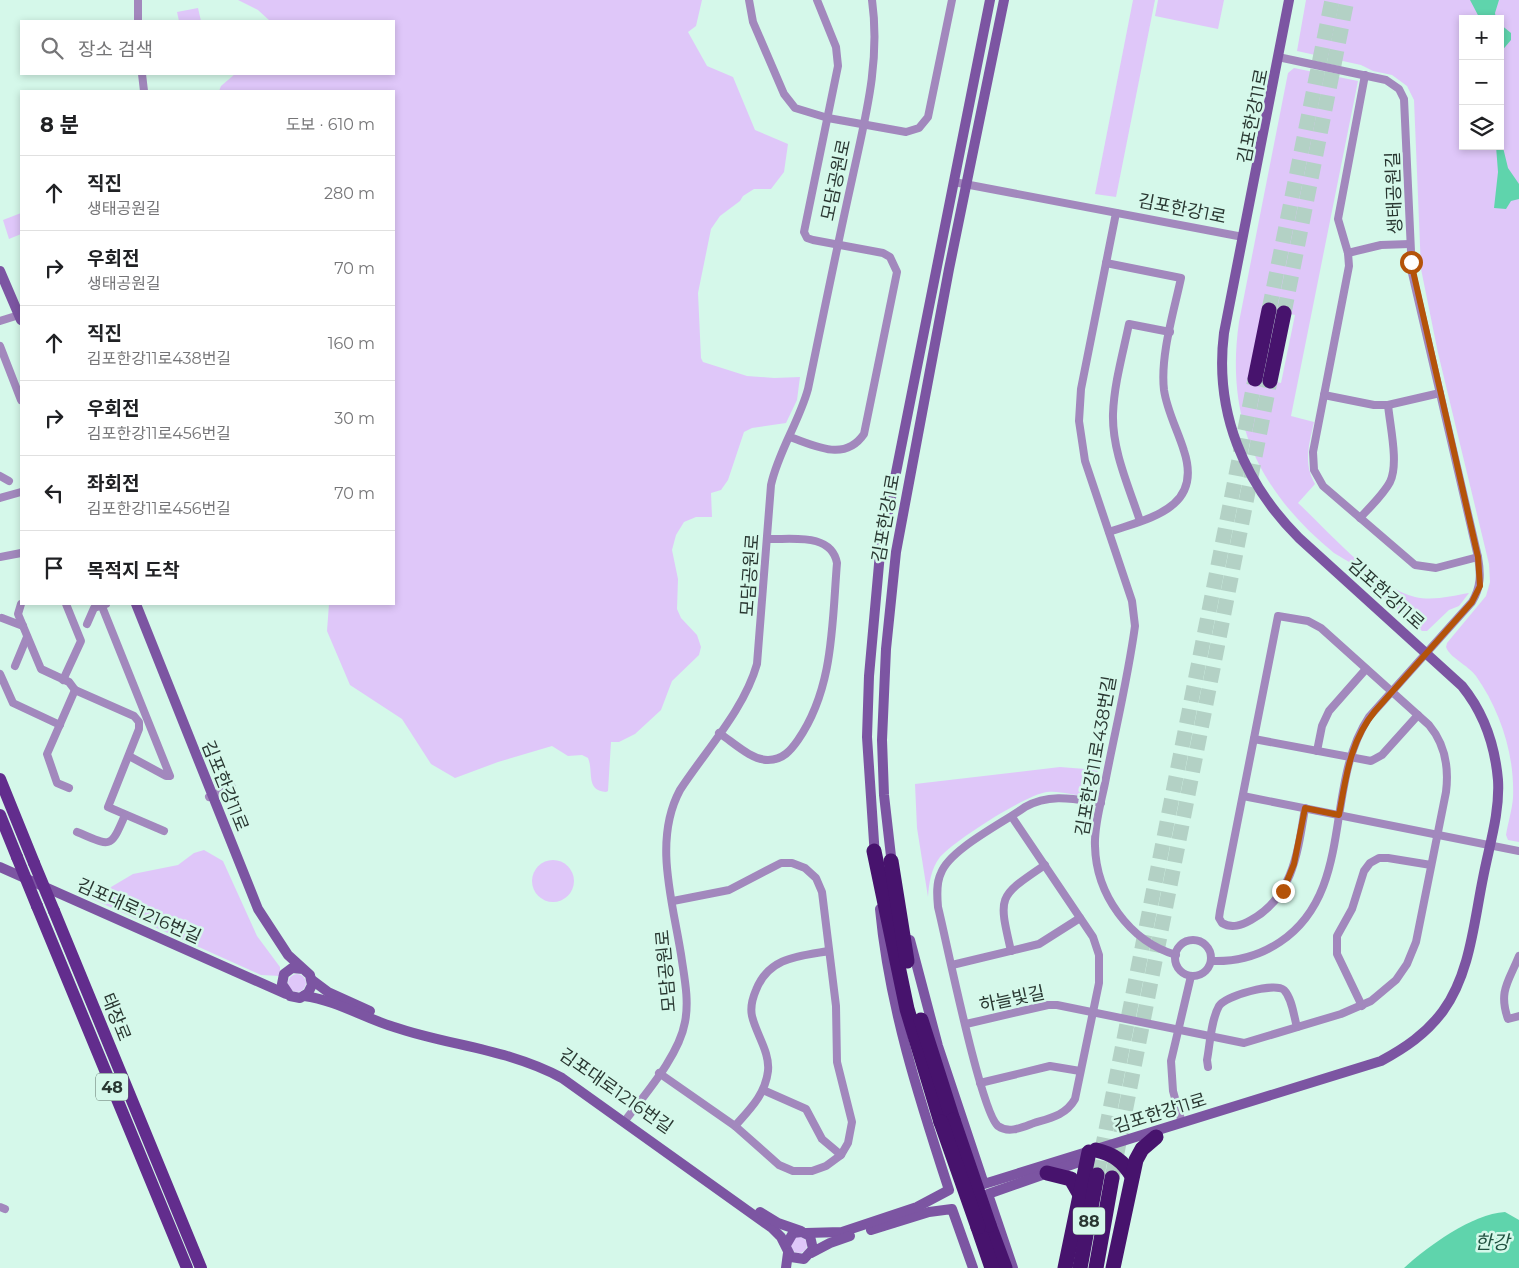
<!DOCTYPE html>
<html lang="ko">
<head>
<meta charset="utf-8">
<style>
  :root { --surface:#fff; --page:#f2f2f2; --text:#202124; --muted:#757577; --line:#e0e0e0 }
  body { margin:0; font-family:Montserrat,"Noto Sans KR",sans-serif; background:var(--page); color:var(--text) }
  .controls { position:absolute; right:15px; top:15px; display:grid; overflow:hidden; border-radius:0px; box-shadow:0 2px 8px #0003 }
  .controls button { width:45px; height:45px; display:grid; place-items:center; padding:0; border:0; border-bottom:1px solid var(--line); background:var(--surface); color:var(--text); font:25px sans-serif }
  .stop { position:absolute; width:15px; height:15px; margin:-11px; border:4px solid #b45309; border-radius:50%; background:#fff }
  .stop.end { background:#b45309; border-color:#fff; box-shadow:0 1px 5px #0008 }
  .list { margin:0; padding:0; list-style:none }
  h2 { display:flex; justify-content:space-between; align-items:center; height:65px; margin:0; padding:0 20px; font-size:21px }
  h2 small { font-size:16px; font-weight:400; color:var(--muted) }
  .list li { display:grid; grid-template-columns:32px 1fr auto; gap:15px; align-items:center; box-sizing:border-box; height:75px; padding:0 20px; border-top:1px solid var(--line) }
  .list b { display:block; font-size:19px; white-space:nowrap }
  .list p { margin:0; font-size:16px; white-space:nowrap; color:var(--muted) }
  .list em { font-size:16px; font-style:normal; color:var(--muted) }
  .icon { flex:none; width:28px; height:28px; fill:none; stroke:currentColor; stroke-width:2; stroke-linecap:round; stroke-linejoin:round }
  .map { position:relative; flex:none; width:1519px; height:1268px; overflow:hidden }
  .search { position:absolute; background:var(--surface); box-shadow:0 2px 8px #0003; left:20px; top:20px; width:375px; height:55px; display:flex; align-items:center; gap:12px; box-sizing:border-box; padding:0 18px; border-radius:0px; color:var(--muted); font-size:19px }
  .panel { position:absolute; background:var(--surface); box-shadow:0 2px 8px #0003; left:20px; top:90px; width:375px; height:515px; border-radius:0px }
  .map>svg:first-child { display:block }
</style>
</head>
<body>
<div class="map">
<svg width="1519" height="1268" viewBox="0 0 1519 1268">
  <rect width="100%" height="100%" fill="#d5f8ea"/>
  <!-- green -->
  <g fill="#dfc7f9" fill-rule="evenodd">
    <path d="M238,0h464l-6,26 -8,6 19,34 26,11 22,53 33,14 -4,28 -13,17h-17l-11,7 -3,5 -20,15 -9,13 -13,64 3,65 2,4 44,14 27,2 26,-1 -3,23 -11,23 -34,5 -8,4 -16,48 -7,10 -10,3 1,24h-16l-12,5 -8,13 -4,15 6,29 -1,30 4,9 16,17 4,12 -2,8 -27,26 -11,29 -26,24 -16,8h-8l-3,49 -2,1c-21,-2 -12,-20 -18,-34l-6,-3 -14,1 -16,-10 -54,16 -43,16 -24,-14 -29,-45 -52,-34 -23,-54 2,-27h65v-513h-175l2,-5 14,-12h159v-53h-124l-12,-11z"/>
    <path d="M1133,0h22l-39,197 -21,-3z"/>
    <path d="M1158,0h66l-6,29 -63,-13z"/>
    <path d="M1306,0h213v842l-11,-2 -2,-5c2,-12 6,-25 7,-37 2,-43 -13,-88 -37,-122 -8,-11 -26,-18 -30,-29l1,-4 39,-47 4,-14 -1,-18 -51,-211 -17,-84 -7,-169 -7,-14 -15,-11 -19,-4 -12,-6 -64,-14zM1463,19h37v127h-37z"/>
    <path d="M198,8l3,13h-22l-2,-9z"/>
    <path d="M1294,68l64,13 -67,335 23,6c-5,23 -11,41 1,62l-17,19c28,26 81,86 117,94 18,4 37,-1 54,-4l-10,13 -10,4 -22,21h-5c-15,-14 -32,-27 -46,-41 -8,-8 -13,-18 -23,-25 -6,-5 -13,-8 -19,-12 -76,-62 -109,-134 -95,-231l49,-249zM1263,309l32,6 -14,68 -33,-6z"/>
    <path d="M21,213v21l-12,5 -6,-19z"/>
    <path d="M1060,767l38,3 -5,25c-14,3 -31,-5 -46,-3 -22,3 -92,48 -107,65 -9,12 -11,26 -12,40l-11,-69 -2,-44z"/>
    <path d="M204,850l19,11 34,75 23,31v9l-19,-1 -180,-81 25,-4 27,-16 45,-9 16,-12z"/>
    <circle cx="553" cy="881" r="21"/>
    <circle cx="297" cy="983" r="9"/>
    <circle cx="799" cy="1245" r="8"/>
  </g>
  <!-- water -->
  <g fill="#5fd4ac">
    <path d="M1470,0h29l-4,13 1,6h-16z"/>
    <path d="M1500,24l11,9v7l-11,13z"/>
    <path d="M1500,135l8,33 11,16v15l-8,2 -5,8 -12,-1 4,-36 -2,-26h4z"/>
    <path d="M1505,1212l14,8v48h-115c24,-22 68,-54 101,-56z"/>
  </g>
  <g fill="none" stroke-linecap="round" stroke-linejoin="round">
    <!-- highway-tunnel -->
    <g stroke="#b3d1c5" stroke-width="15" stroke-dasharray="15 8" stroke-linecap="butt">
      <path d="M1269,310l63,-310"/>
      <path d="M1284,313l63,-313"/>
      <path d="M1097,1175l158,-796"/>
      <path d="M1112,1178l158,-797"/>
    </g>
    <!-- street -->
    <g stroke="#a288bd" stroke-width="8">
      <path d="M138,0v21"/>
      <path d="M749,0l4,22 31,72 11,14 33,10 78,14 13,-4 9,-11 24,-117"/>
      <path d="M142,74l2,17"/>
      <path d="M1365,75l-27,144 10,34 1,13 -36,186 1,18 9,16 92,79 21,3 42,-11"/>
      <path d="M954,182l289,55"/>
      <path d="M1116,213l-35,176 -2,32 6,40 47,140 3,25c-7,52 -20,105 -30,157 -4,20 -11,42 -10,63 1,48 34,95 81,109"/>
      <path d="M1348,253l33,-8 29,-1"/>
      <path d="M1106,263l75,15c-7,33 -21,78 -17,112 3,21 14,41 20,61 19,58 -35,67 -75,81"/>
      <path d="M0,321l19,-6"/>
      <path d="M0,346l21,54"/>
      <path d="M1324,395l50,10h14l52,-12"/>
      <path d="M790,437c26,9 55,25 74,-3l33,-162 -7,-15 -7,-4 -70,-13 -6,-2 -3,-6 34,-166 -2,-19 -19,-47"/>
      <path d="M0,476l9,5"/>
      <path d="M0,498l21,-6"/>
      <path d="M1360,518c10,-11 23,-23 30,-36 9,-18 0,-56 -2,-77"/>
      <path d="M1140,521c-11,-34 -28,-70 -27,-107 1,-30 10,-61 16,-90l41,8"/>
      <path d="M0,557l21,-4"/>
      <path d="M21,604l-3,10 23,55 28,13 6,8"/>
      <path d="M101,604l69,172h-4l-37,-20"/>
      <path d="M2,618l21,8"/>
      <path d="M87,624l7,-16 12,-4"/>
      <path d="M15,666l12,-29"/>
      <path d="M0,674l13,29 47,22"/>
      <path d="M63,680l18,-39 -15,-37"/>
      <path d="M719,733c14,9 32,27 49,27 15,0 23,-10 30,-20 36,-52 34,-117 39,-177 -6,-31 -46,-23 -70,-24"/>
      <path d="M1254,739l117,22 11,-6 36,-40"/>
      <path d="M1317,751l5,-25 7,-15 37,-42"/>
      <path d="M69,788l-12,-5 -10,-29 28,-64 59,26 5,6v7l-31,78 56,24"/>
      <path d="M1243,796l276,55"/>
      <path d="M209,797l23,-10"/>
      <path d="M1012,817l81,120 6,18v28l-24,116c-9,16 -24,19 -41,24 -11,4 -25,11 -36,3 -17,-13 -52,-187 -60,-219 -1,-11 -2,-24 3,-34 9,-24 62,-50 84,-66 25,-14 49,-8 76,-4"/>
      <path d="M77,832c34,14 33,18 48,-17"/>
      <circle cx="1193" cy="958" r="18"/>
      <path d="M1011,951c-13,-56 -13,-54 34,-86"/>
      <path d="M1519,956c-10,25 -21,35 -11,63l11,-3"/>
      <path d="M1211,961c25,1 48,-5 69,-19 76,-51 43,-156 89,-225l103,-115c9,-15 9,-28 6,-45l-66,-284 -8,-174 -5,-10 -13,-9 -108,-23"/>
      <path d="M952,965l87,-21 41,-26"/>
      <path d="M1362,1006l-25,-52v-18l15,-27 12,-38 6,-8 9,-5h9l43,7"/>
      <path d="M966,1024l82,-19h9l187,38 97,-29 30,-13 25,-21 11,-16 9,-22 30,-150c3,-24 -1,-48 -17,-67l-108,-97 -13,-7 -30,-5 -58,295 -1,7 3,5c10,6 20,2 29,-3 42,-23 47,-69 54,-112"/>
      <path d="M1208,1067l-1,-7c3,-16 4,-40 12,-54 6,-10 55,-24 65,-16 8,8 10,27 13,37"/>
      <path d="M659,1073l76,53 44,39 14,6h19l14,-5 15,-11 7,-12 4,-21 -15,-60 -1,-56 -14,-114 -6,-14 -11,-10 -13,-5h-11l-52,27 -56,11"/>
      <path d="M980,1083l70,-17 30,5"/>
      <path d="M763,1090l43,19 16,30 19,16"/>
      <path d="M624,1122c21,-28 55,-66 61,-100 4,-20 0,-41 -3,-61 -8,-56 -30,-119 -2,-171 26,-40 64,-80 77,-126l14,-179c7,-33 28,-63 37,-96 14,-68 28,-137 43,-205 13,-62 30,-120 21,-184"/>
      <path d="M1182,1123l-9,-32 -2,-30 20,-85"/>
      <path d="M735,1126c15,-17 30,-31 33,-55 2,-19 -12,-37 -16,-55 -2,-9 1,-19 4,-26 13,-33 43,-34 73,-39"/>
      <path d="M0,1207l5,2"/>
    </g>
    <!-- secondary -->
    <g stroke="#7c55a2" stroke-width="10">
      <path d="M0,271l21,49"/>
      <path d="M136,604l122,305 30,46 22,20 2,10 -4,8 -8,5 -10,-2 -8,-12 2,-10 8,-6 11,1"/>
      <path d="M875,857l-8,-120 2,-61 11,-123 110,-553"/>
      <path d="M892,865l-8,-70 -2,-55 4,-91 10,-97 53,-283 55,-269"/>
      <path d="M0,867l286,127"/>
      <path d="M910,940l28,106 46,138 397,-123c24,-13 45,-27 62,-50 27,-37 31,-89 40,-133 6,-32 17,-65 15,-98 -3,-34 -14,-67 -36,-94l-163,-148c-55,-55 -85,-126 -75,-205l65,-333"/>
      <path d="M312,980l16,12 42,19"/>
      <path d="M304,996c32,4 60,22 90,31 56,19 115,22 168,51l210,150 9,9 10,20 13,2 9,-10 -3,-13 -8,-4 -9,1 -7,12"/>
      <path d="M760,1212l18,11 23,8"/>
      <path d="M871,1230l58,-18 23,-3 21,59"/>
      <path d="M806,1233l36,-1 75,-25 32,-17c-30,-92 -60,-184 -69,-281"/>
      <path d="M811,1253l19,-10 20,-7"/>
      <path d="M786,1268l2,-15"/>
      <path d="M1013,1268l-25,-74 94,-33"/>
    </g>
    <!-- primary -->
    <g stroke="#622d8d" stroke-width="12">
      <path d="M0,779l34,84"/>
      <path d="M0,815l17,42"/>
      <path d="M37,906l150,362"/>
      <path d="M54,911l147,357"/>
    </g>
    <!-- highway -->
    <g stroke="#47136d" stroke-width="15">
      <path d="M1255,379l14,-69"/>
      <path d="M1270,381l14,-68"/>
      <path d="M874,851l33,158 34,113"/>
      <path d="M891,861l16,100"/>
      <path d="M921,1020l32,100"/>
      <path d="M1096,1150c17,4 27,11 36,26"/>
      <path d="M1047,1173l24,6 8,14"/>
      <path d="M989,1225l16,43"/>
      <path d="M978,1227l14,41"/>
      <path d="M1065,1268l24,-116"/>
      <path d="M1080,1268l17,-93"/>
      <path d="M1096,1268l16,-90"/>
      <path d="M1113,1268l23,-108 6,-11 14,-12"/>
    </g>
    <!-- primary-bridge -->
    <g stroke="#622d8d" stroke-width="12">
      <path d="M17,857l20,49"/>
      <path d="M34,863l20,48"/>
    </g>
    <!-- highway-bridge -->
    <g stroke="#47136d" stroke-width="15">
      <path d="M953,1120l36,105"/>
      <path d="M941,1122l37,105"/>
    </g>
  </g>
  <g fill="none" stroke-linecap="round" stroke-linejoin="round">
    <!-- route -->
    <path stroke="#b45309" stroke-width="6" d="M1283,891l11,-27 11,-56 34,7c7,-38 11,-74 36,-104l97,-109 8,-16 -2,-29 -67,-295"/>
  </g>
  <g text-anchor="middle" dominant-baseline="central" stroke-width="5" stroke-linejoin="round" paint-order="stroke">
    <!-- shield labels -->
    <g fill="#d5f8ea" stroke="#5d7168" stroke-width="1">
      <rect x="96" y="1073.5" width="32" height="27" rx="4"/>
      <rect x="1073" y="1207.5" width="32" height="27" rx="4"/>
    </g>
    <g font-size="16" font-weight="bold" fill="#293731">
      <text x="112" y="1087">48</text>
      <text x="1089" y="1221">88</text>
    </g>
    <!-- street labels -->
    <g font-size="18" fill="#293731" stroke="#d5f8ea">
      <text transform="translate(1253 116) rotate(-79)">김포한강11로</text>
      <text transform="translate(836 180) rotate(-78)">모담공원로</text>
      <text transform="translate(1394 193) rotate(-92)">생태공원길</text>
      <text transform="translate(1182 209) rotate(11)">김포한강1로</text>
      <text transform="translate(886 518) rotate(-80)">김포한강1로</text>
      <text transform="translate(750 575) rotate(-86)">모담공원로</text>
      <text transform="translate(1386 594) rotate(42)">김포한강11로</text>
      <text transform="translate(1096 756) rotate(-80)">김포한강11로438번길</text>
      <text transform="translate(225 786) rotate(68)">김포한강11로</text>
      <text transform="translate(139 911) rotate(24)">김포대로1216번길</text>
      <text transform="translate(666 971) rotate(-95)">모담공원로</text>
      <text transform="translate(1012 999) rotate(-12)">하늘빛길</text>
      <text transform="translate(116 1017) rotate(68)">태장로</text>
      <text transform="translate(616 1091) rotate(35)">김포대로1216번길</text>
      <text transform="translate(1160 1113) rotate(-17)">김포한강11로</text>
    </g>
    <!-- water labels -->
    <g font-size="19" font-style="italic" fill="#1e4f3e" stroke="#d5f8ea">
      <text x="1492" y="1242">한강</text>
    </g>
  </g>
</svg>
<div class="controls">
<button>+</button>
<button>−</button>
<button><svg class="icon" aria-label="layers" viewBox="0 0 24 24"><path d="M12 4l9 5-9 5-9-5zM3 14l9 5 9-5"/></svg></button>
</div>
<div class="stop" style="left:1411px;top:262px"></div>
<div class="stop end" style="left:1283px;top:891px"></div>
<div class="search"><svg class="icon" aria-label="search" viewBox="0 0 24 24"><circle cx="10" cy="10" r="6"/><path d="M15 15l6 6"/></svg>장소 검색</div>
<section class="panel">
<h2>8 분<small>도보 · 610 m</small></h2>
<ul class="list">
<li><svg class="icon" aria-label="ahead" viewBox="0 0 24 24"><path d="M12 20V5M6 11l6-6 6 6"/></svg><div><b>직진</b><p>생태공원길</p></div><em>280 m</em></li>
<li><svg class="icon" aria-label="right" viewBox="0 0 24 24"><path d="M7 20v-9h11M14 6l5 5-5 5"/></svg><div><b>우회전</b><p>생태공원길</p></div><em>70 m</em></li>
<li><svg class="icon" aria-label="ahead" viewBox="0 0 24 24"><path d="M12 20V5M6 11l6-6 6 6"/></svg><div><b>직진</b><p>김포한강11로438번길</p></div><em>160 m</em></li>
<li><svg class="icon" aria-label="right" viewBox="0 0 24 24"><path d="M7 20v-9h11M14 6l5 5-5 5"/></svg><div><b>우회전</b><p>김포한강11로456번길</p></div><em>30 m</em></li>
<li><svg class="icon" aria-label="left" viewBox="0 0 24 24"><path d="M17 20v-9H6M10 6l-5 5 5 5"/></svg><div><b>좌회전</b><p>김포한강11로456번길</p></div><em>70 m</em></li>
<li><svg class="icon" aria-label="arrive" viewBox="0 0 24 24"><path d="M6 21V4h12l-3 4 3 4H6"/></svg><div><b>목적지 도착</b></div></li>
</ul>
</section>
</div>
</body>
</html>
